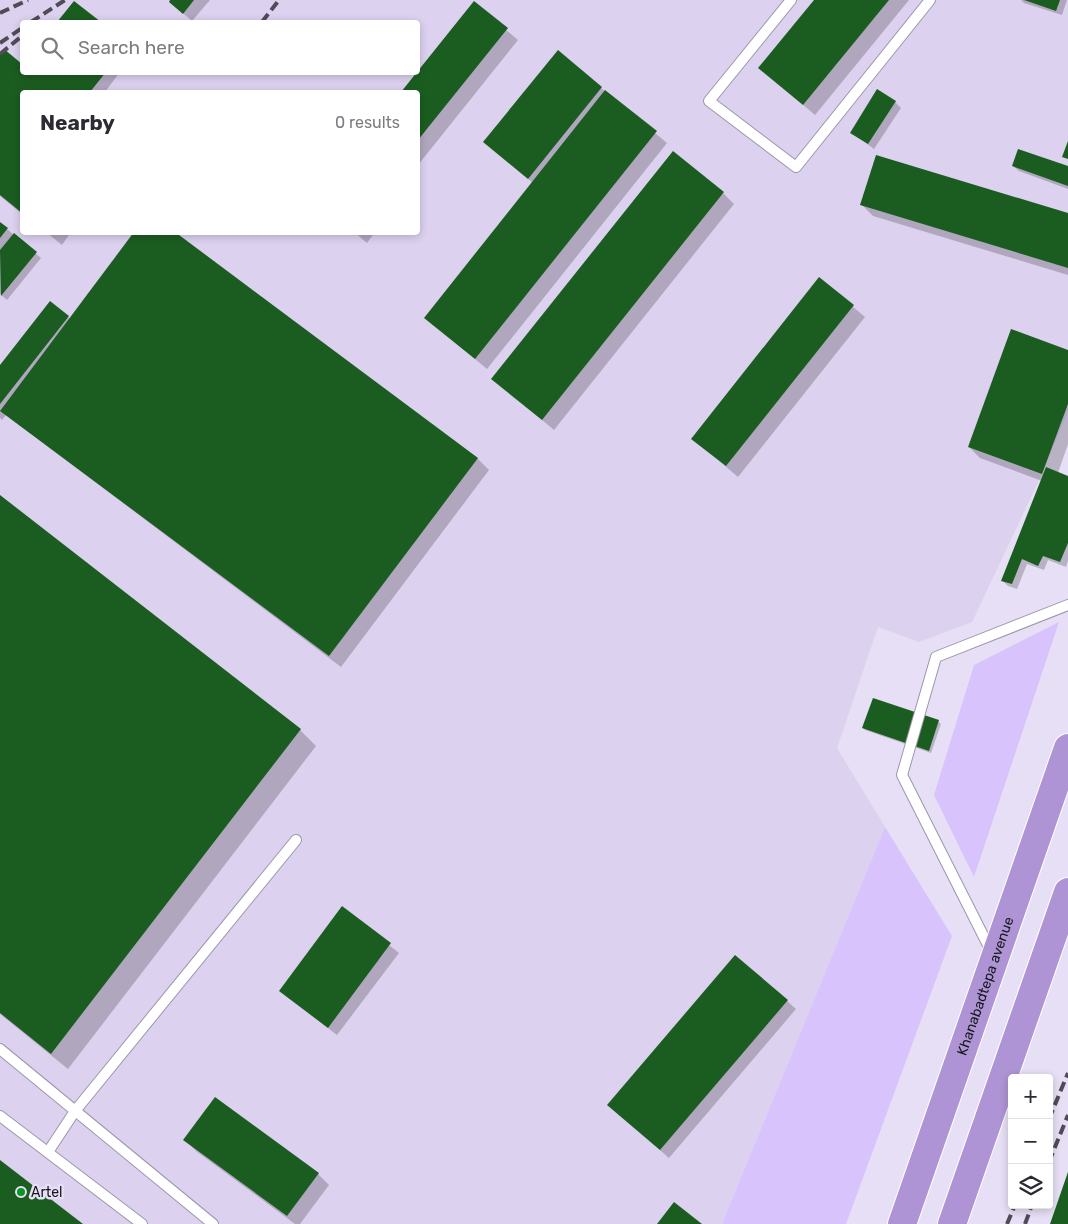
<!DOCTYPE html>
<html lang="en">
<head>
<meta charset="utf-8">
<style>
  :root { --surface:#fff; --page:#f2f2f3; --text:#2b2b33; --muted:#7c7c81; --line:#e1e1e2 }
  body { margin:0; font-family:Rubik,sans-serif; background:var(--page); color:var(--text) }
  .controls { position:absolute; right:15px; bottom:15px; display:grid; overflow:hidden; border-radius:5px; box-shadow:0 2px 8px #0003 }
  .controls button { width:45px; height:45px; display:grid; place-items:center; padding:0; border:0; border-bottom:1px solid var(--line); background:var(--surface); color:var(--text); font:25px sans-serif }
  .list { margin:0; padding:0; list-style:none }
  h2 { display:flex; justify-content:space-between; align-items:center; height:65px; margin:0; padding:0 20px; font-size:21px }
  h2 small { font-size:16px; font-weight:400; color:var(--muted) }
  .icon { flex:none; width:28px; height:28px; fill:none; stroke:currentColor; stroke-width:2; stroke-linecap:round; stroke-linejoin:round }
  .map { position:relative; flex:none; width:1068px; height:1224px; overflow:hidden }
  .search { position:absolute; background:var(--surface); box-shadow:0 2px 8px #0003; left:20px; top:20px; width:400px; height:55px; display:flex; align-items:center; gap:12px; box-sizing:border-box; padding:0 18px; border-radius:5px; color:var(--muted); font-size:19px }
  .panel { position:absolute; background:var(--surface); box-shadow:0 2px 8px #0003; left:20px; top:90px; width:400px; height:145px; border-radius:5px }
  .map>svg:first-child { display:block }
</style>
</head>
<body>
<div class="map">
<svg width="1068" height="1224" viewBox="0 0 1068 1224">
  <rect width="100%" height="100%" fill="#e6dff5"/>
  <!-- built -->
  <path fill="#dcd1ef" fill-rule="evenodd" d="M0,0h1068v411l-27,65 -69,146 -53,20 -41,-15 -41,121 48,79 -163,397h-722zM22,22h396v50h-396zM22,92h396v140h-396z"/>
  <!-- green -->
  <g fill="#d8c3fd">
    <path d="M1059,622l-85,255 -40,-82 40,-130z"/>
    <path d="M885,827l67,109 -106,288h-124z"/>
  </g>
  <!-- shadow -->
  <g fill="#0003">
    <path d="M172,0h38l-18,21 -22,-19z"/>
    <path d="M816,0h93l-94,115 -55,-47z"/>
    <path d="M1021,0h46l-5,15 -38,-12z"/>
    <path d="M74,3l25,19h-40z"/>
    <path d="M474,3l44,37 -100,125v-73h-16z"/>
    <path d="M4,51l18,15v6h98l-15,20h-83v122l-22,-18v-140z"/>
    <path d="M558,52l109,91 -180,226 -61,-51 107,-135 -48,-41z"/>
    <path d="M895,102l6,6 -27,41 -23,-17z"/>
    <path d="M1013,166l55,2v21l-49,-18z"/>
    <path d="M723,193l11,11 -180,226 -61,-51z"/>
    <path d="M862,205l206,10v60l-195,-59z"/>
    <path d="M0,223l41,35 -34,42 -7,-6z"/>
    <path d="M46,232h25l-9,13z"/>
    <path d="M173,232l305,227 11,11 -148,197 -335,-252 -4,5 -2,-2v-51l68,-50 2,2z"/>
    <path d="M354,232h21l-8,11z"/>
    <path d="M820,279l45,38 -127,160 -45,-38z"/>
    <path d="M1068,351v93l-10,29 10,4v84l-2,6 -18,-7 -4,10 -17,-6 -10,25 -9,-3 -6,-6 40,-99 -62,-23 -11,-11z"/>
    <path d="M0,497l300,233 16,16 -248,323 -68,-55z"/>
    <path d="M873,699l66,23 2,2 -10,29 -66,-23 -2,-2z"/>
    <path d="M342,908l57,45 -62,82 -57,-44z"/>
    <path d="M787,1001l9,8 -127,149 -52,-45z"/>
    <path d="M185,1140l133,34 11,11 -29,39h-5l-99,-73z"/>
  </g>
  <!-- building -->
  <g fill="#1b5d21">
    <path d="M170,0h24l-11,14 -14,-12z"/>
    <path d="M814,0h75l-86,105 -45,-37z"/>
    <path d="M1024,0h36l-4,11z"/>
    <path d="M74,1l27,21h-44z"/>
    <path d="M474,1l34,27 -90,112v-48h-17z"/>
    <path d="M4,49l18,15v8h84l-16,20h-68v121l-22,-18v-141z"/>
    <path d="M558,50l44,37 -74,92 -45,-37z"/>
    <path d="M877,89l19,12 -28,43 -18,-11z"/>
    <path d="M605,90l52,41 -182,228 -51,-41z"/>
    <path d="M1068,141v18l-6,-2z"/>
    <path d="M1018,149l50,17v20l-56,-20z"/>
    <path d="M673,151l51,41 -182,228 -51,-41z"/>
    <path d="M876,155l192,58v55l-208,-63z"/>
    <path d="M0,222l8,6 -8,10z"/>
    <path d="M134,232h41l303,226 -149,198 -329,-245z"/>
    <path d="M14,233l23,19 -36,44 -1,-46z"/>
    <path d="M819,277l35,28 -128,161 -35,-27z"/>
    <path d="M50,301l19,15 -69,88v-39z"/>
    <path d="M1011,329l57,21v54l-26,70 -74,-27z"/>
    <path d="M1046,467l22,9v67l-8,19 -17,-6 -5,10 -16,-7 -10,25 -11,-3z"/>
    <path d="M0,495l301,234 -250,325 -51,-41z"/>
    <path d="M873,698l66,22 -10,31 -67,-23z"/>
    <path d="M342,906l49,37 -63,85 -49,-37z"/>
    <path d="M735,955l53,45 -128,150 -53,-45z"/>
    <path d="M215,1097l104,76 -32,43 -104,-76z"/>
    <path d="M0,1160l83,64h-83z"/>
    <path d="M1068,1172v52h-18z"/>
    <path d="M674,1202l28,22h-45z"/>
  </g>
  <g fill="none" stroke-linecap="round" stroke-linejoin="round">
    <defs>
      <g id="service">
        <path d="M791,0l-82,101 87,66 134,-167"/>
        <path d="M992,953l-90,-178 34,-118 132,-52"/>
        <path d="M0,1049l213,175"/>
        <path d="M0,1116l142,108"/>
        <path d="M48,1152l27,-41 221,-271"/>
      </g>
      <g id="trunk">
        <path id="s1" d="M902,1224l166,-476"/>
        <path d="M952,1224l116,-332"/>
      </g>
    </defs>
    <!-- service casing -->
    <use href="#service" stroke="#9d96ab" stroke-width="12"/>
    <!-- trunk casing -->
    <use href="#trunk" stroke="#fff" stroke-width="30"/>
    <!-- service -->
    <use href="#service" stroke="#fff" stroke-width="10"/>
    <!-- trunk -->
    <use href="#trunk" stroke="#ae94d4" stroke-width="28"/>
    <!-- rail -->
    <g stroke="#4f4c57" stroke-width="4" stroke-dasharray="10 5" stroke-linecap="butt">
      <path d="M0,13l28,-13"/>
      <path d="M31,22l34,-22"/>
      <path d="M262,22l17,-22"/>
      <path d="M0,43l22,-15"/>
      <path d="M0,54l22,-18"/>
      <path d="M1049,1119l19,-46"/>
      <path d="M1049,1162l19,-47"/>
      <path d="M1007,1224l8,-19"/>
      <path d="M1025,1224l7,-19"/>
    </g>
  </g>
  <!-- markers -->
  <circle fill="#0c9327" stroke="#e6dff5" stroke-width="2" cx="21" cy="1192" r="5"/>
  <g text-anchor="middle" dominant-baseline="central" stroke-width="5" stroke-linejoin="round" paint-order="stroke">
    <!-- street labels -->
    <g font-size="14" fill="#19171e" stroke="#e6dff5">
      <text stroke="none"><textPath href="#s1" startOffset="252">Khanabadtepa avenue</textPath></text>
    </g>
    <!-- poi labels -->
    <g font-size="14" fill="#19171e" stroke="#e6dff5" text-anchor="start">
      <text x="31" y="1192">Artel</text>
    </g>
  </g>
</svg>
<div class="controls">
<button>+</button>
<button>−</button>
<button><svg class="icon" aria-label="layers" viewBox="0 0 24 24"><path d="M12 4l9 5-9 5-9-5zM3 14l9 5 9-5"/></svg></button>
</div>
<div class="search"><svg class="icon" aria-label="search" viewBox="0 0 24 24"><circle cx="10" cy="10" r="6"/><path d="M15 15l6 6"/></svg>Search here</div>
<section class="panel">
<h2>Nearby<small>0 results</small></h2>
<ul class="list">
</ul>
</section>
</div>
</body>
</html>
